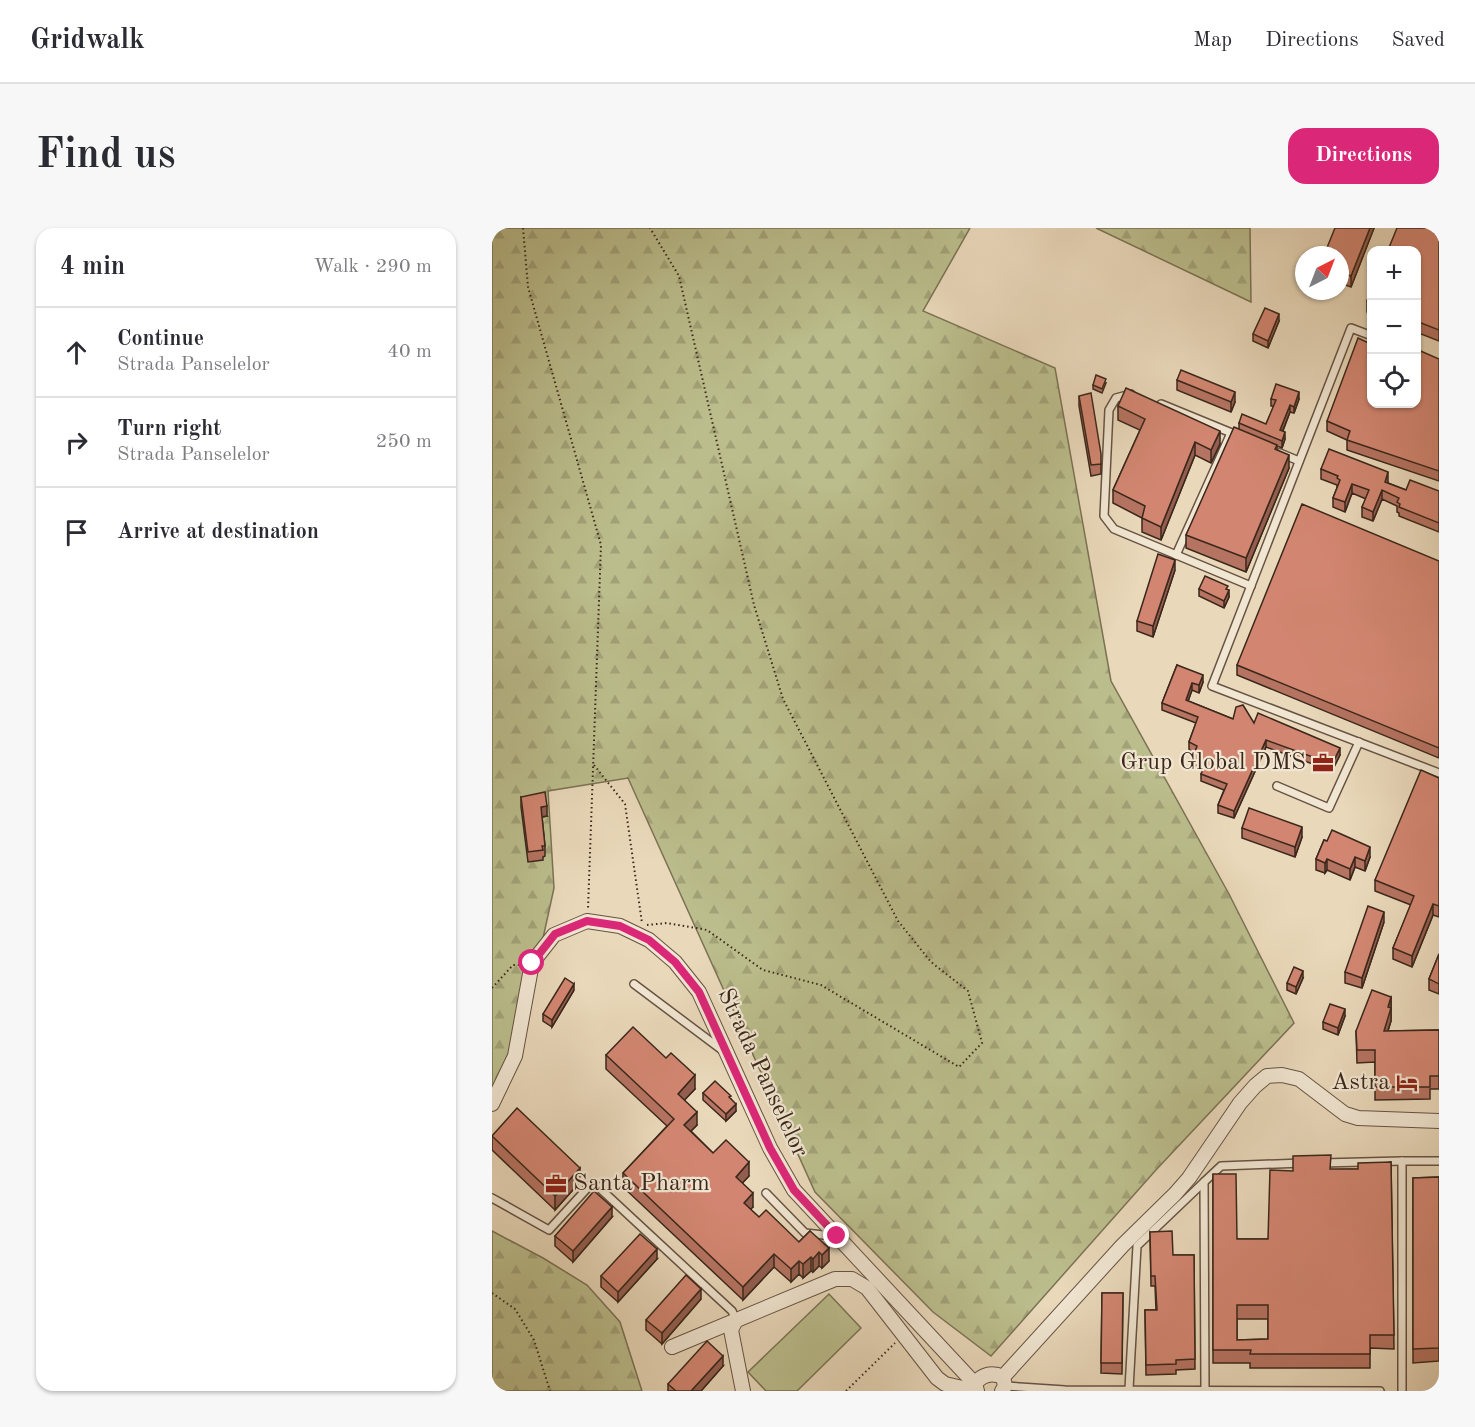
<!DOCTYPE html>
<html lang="en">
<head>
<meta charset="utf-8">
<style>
  :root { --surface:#fff; --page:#f7f7f7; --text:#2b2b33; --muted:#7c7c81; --line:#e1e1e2; --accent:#db2777 }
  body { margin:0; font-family:"Old Standard TT",serif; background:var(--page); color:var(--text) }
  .controls { position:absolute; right:18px; top:18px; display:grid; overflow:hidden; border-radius:12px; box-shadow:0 2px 4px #0004 }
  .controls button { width:54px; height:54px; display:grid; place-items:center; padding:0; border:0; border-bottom:2px solid var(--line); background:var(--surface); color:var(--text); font:30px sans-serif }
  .compass { position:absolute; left:803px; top:18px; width:54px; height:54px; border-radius:50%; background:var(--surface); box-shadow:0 2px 4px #0004; rotate:42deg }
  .stop { position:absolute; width:18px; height:18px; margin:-14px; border:4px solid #db2777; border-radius:50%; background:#fff }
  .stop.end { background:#db2777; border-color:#fff; box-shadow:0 2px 6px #0008 }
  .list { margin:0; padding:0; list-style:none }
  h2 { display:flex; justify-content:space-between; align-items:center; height:78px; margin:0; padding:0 24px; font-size:26px }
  h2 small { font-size:20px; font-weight:400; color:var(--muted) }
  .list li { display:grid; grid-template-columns:39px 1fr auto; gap:18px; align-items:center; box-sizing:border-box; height:90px; padding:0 24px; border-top:2px solid var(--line) }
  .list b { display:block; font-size:22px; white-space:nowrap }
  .list p { margin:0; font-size:20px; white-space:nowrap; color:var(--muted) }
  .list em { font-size:20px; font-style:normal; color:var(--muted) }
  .icon { flex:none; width:33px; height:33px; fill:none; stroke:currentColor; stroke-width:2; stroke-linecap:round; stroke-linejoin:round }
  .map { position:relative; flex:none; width:947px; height:1163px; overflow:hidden; border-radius:18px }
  header { display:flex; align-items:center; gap:36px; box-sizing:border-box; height:84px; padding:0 30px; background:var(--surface); border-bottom:2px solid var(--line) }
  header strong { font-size:28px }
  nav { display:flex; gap:33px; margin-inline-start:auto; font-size:21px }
  .intro { display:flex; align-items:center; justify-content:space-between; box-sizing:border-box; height:144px; padding:0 36px }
  h1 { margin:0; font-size:42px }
  .button { padding:15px 27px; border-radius:18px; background:var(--accent); color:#fff; font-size:21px; font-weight:700 }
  main { display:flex; gap:36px; padding:0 36px }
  aside { flex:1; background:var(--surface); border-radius:18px; box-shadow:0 2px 4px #0004 }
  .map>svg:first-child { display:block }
</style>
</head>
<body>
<header>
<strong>Gridwalk</strong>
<nav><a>Map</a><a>Directions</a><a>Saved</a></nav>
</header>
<div class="intro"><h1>Find us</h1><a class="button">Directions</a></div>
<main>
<aside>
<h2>4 min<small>Walk · 290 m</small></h2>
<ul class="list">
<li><svg class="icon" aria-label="ahead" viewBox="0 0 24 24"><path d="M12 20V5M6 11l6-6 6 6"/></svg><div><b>Continue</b><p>Strada Panselelor</p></div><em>40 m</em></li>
<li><svg class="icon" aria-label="right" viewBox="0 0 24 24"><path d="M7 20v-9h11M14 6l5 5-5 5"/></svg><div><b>Turn right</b><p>Strada Panselelor</p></div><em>250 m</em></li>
<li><svg class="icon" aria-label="arrive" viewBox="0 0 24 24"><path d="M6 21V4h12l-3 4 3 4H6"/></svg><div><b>Arrive at destination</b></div></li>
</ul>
</aside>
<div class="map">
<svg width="947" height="1163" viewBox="0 0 947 1163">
  <defs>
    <pattern id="forest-firs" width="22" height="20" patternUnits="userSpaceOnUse" patternTransform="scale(1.5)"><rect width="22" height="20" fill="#bbbd8c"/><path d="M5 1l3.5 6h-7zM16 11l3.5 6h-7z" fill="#a2a278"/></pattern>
  </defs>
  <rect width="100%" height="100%" fill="#e9d8ba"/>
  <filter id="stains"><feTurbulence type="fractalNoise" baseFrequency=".00333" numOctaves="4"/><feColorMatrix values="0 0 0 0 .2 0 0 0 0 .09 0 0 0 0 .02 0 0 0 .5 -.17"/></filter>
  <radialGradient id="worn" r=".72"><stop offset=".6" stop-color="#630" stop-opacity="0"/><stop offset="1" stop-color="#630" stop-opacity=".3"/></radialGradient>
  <!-- forest -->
  <g fill="url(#forest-firs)" stroke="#7b7254" stroke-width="1.5">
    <path d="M0,0h478l-47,83 132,57 56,313 118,213 65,129 -139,148 -164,185 -58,-44 -118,-120 -187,-414 -80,13 6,97 -37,169 -25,51z"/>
    <path d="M604,0h154l1,74z"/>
    <path d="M0,1003l51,27 44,27 33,37 22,69h-150z"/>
  </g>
  <!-- pitch -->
  <path fill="#bbbd8c" stroke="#7b7254" stroke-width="1.5" d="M337,1066l32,34 -64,63h-31l-18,-19z"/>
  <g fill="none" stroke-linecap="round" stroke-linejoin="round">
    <defs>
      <g id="lane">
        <path d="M880,108l-21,-8 -139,358 227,87"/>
        <path d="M639,166l-15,4 -7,12 -5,106 10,13 137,57"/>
        <path d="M669,176l78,32"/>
        <path d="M788,225l19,8"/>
        <path d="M684,327l55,-122"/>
        <path d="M785,558l52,22 30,-66"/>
        <path d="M142,756l88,66"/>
        <path d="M830,935l80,-2"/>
        <path d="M274,965l39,40 28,3"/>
        <path d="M0,970l57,32 44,-48 139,129 4,9"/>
        <path d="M513,1158l60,4 315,1"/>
        <path d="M637,1161l8,-143 67,-64"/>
        <path d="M713,1162l-1,-208 17,-16 81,-3"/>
        <path d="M910,1163v-230h37"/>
      </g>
      <g id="street">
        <path d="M0,876l23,-48 17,-93 22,-28 33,-14 33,5 29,14 26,22 24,30 71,156 24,42 181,194 2,7"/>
        <path d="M244,1092l-5,10 12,61"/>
        <path d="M180,1119l163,-68h17l15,9 70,90 8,6 31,7"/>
        <path d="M511,1149l119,-131 53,-52 14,-16 51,-75 15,-17 12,-10 15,-1 17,4 46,35 13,4 81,3"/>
        <path d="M483,1156c7,-10 17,-12 28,-7"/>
        <path d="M510,1163l3,-5 -2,-9"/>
      </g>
    </defs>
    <!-- lane casing -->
    <use href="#lane" stroke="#665343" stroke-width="10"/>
    <!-- street casing -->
    <use href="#street" stroke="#665343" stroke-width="16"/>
    <!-- path -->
    <g stroke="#3b271b" stroke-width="2" stroke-dasharray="1.5 3" stroke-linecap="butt">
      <path d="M31,0l5,59 73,258 -13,364"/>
      <path d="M102,537l31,39 17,119"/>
      <path d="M155,697l20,-2 40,7 56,40 58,15 138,82 23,-24 -14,-52 -37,-29 -33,-41 -115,-222 -29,-94 -75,-329 -29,-48"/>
      <path d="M0,760l21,-23h8"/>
      <path d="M0,1065l23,16 19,31 16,51"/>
      <path d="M354,1163l49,-48"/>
    </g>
    <!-- lane -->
    <use href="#lane" stroke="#f1e6d2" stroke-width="7"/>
    <!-- street -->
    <use href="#street" stroke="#f1e6d2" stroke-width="14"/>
  </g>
  <!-- wall -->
  <g fill="#b57361" stroke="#3b271b" stroke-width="1.5" fill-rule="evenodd">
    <path d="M843,0h39l-23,59 -11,-4v-28z"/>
    <path d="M947,0v113l-23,-9v-82z"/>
    <path d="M879,63v23l-4,-2v-11z"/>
    <path d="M787,93l-11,27 -15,-7v-7z"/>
    <path d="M947,131v122l-92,-31v-10l-20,-9v-10l44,-17z"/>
    <path d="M685,152l58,22 -4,10 -54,-22z"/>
    <path d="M614,155l-4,10 -9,-4v-4z"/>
    <path d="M587,168l22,68v10l-10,2 -12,-70z"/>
    <path d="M779,171h28l-5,14 -4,-1 -7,19 2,8 -3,9 -5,-2v4l12,18 -43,104 -60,-24v-13l53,-106v-6l27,1 8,-18h-3z"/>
    <path d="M626,178l102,38 -9,19 -16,-8 -34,85 -19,-8v-14l-29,-15v-13l27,-60 -22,-10z"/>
    <path d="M829,241l67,13v1l18,7 33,1v41l-40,-16v-3l-2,-1v-6l-15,-7 -9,22 -11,-4v-10l4,-8 -14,-6 -7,19 -12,-5v-9l4,-10v-3l-16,-6z"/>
    <path d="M947,333v197l-202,-83v-10z"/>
    <path d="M683,342l-22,67 -16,-6v-10z"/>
    <path d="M707,361l29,1 1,7 -5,11 -25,-12z"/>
    <path d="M685,437l26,17 -4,11 -7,-3 -4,11 45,18 21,4 86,32 -8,16 -66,-24 -32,71 -16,-5v-8l6,-15 -23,-9v-7l2,-3 -11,-4v-7l3,-8 -6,-2v-8l7,-19 -34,-13v-7z"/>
    <path d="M947,550v139l-6,-2 -21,52 -19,-8v-11l18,-43 -36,-14v-11z"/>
    <path d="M29,569l26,19 -5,1 3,29v10l-2,1v3l-15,2 -7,-55z"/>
    <path d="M750,600l60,9 -7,20 -53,-19z"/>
    <path d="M832,612l46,17 -5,14 -10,-4 -5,13 -23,-10 -2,3 -9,-3v-11z"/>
    <path d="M892,694l-22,66 -17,-5v-11z"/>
    <path d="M947,726v40l-10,-4v-11z"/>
    <path d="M811,750l-7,16 -9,-4v-7z"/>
    <path d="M82,762l-22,37 -9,-6v-7z"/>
    <path d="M899,769v24l-3,10 51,-1v59h-9v10l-55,1v-38l-18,1 -1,-32z"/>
    <path d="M853,788l-7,19 -15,-6v-7z"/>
    <path d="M114,827l89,34 -11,11 13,25 -6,6 22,22 36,23 -7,7 11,24 -3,2 9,8 40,25 11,-11 19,30 -7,7 -3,-2 -6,6 -2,-1 -8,7 -4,-4 -8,8 -17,-15 -31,33 -120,-113v-14l44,-47 -61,-57z"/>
    <path d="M211,865l28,6 5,12 -10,10 -23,-21z"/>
    <path d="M0,908l88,46 -25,28 -63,-60z"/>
    <path d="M899,934l3,187 -24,-1v20h-120v-5h-37v-189l24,65h31l25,-68 65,-2zM745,1091h31v20l-31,1z"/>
    <path d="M947,949v184l-26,2v-185z"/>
    <path d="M120,989l-39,45 -18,-16v-10z"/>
    <path d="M658,1004l23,23h21l1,114 -19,1v4l-30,1 -1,-65h11l-1,-24h-4z"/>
    <path d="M165,1031l-39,43 -17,-15v-11z"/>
    <path d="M610,1065h21l-1,81 -21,-1z"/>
    <path d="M209,1071l-39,45 -16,-14v-10z"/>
    <path d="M231,1138l-22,25h-33v-7z"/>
  </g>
  <!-- shaded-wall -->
  <g fill="#935e4f" stroke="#3b271b" stroke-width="1.5">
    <path d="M878,0h4l-23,59v-11z"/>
    <path d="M787,86v7l-11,27v-7z"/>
    <path d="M743,164v10l-4,10v-10z"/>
    <path d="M807,164v7l-5,14v-6z"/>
    <path d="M798,177v7l-10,25v-7z"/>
    <path d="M728,203v13l-9,19v-13z"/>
    <path d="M793,204v7l-3,9v-7z"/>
    <path d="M703,214v13l-34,85v-13z"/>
    <path d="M797,227v13l-43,104v-14z"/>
    <path d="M896,244v10l-3,9v-9z"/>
    <path d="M860,256v9l-7,19v-10z"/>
    <path d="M890,262v9l-9,22v-9z"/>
    <path d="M683,332v10l-22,67v-11z"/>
    <path d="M737,362v7l-5,11v-7z"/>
    <path d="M711,447v7l-4,11v-8z"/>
    <path d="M700,455v7l-6,17v-7z"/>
    <path d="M774,512v7l-32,71v-7z"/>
    <path d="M848,520v7l-8,16v-7z"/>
    <path d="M55,578v10l-6,1v-10z"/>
    <path d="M810,599v10l-7,20v-10z"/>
    <path d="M878,619v10l-5,14v-10z"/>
    <path d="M863,629v10l-5,13v-11z"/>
    <path d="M835,631v11l-2,3v-10z"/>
    <path d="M941,676v11l-21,52v-11z"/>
    <path d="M892,684v10l-22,66v-10z"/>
    <path d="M811,743v7l-7,16v-7z"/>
    <path d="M82,756v6l-22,37v-7z"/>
    <path d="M899,769v24l-7,22v-12l4,-24z"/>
    <path d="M853,781v7l-7,19v-7z"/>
    <path d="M203,847v14l-17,18v-13z"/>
    <path d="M244,876v7l-10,10v-7z"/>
    <path d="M205,884v13l-13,13v-13z"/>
    <path d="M257,934v14l-13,14v-13z"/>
    <path d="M88,940v14l-25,28v-14z"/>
    <path d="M261,965v14l-9,9v-13z"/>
    <path d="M120,979v10l-39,45v-11z"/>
    <path d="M337,1020v13l-7,7v-13z"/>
    <path d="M165,1021v10l-39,43v-10z"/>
    <path d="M327,1024v14l-6,6v-13z"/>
    <path d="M282,1026v13l-31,33v-13z"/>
    <path d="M319,1029v14l-8,7v-14z"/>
    <path d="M307,1033v13l-8,8v-13z"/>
    <path d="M209,1061v10l-39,45v-11z"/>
    <path d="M231,1128v10l-22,25h-10z"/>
  </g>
  <!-- building -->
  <g fill="#d28671" stroke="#3b271b" stroke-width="1.5" fill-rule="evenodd">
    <path d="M843,0h35l-19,48 -11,-4v-17h-16z"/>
    <path d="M905,0h42v102l-23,-9v-71h-28z"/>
    <path d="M879,63v12l-4,-2z"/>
    <path d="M773,80l14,6 -11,27 -15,-7z"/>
    <path d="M866,110l13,6v60h45v-55l23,10v112l-92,-31 3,-9 -23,-10z"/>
    <path d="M689,142l54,22 -4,10 -54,-22z"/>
    <path d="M604,147l10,4 -4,10 -9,-4z"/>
    <path d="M784,156l23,8 -5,15 -4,-2 -10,25 5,2 -3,9 -43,-18 3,-9 24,10 10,-24 -5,-1z"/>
    <path d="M634,160l94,43 -9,19 -16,-8 -34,85 -19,-9 3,-12 -32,-16 32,-71 -27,-13z"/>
    <path d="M599,165l10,61v10l-10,1 -12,-69z"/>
    <path d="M742,199l43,18 -2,4 14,6 -43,103 -60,-23z"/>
    <path d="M837,221l59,23 -3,10 21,8 4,-10 29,11v32l-40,-16 1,-3 -3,-2 2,-4 -17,-8 -9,22 -11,-5 7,-17 -17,-6 -7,18 -12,-4 7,-18 -3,-2 1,-2 -17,-7z"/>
    <path d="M810,276l137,57v187l-202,-83z"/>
    <path d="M666,326l17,6 -22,66 -16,-5z"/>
    <path d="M713,348l23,10 -2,3 3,1 -5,11 -25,-12z"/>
    <path d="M685,437l26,10 -4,10 -7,-2 -6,17 47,19 3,-12 7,-2 11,18 4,-10 82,35 -8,16 -66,-24 -32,71 -16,-6 9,-21 -26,-10 4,-9 -13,-5 5,-14 -8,-4 9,-25 -36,-14z"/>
    <path d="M929,542l18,8v128l-6,-2 -21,52 -19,-8 21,-52 -39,-16z"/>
    <path d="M53,564l2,14 -6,1 4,39h-3l1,4 -15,2 -7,-55z"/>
    <path d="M757,580l53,19 -7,20 -53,-19z"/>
    <path d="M840,602l38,17 -5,14 -10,-4 -5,12 -23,-10 -2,4 -9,-4 8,-19 3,1z"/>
    <path d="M876,678l16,6 -22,66 -17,-6z"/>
    <path d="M947,726v30l-10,-5z"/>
    <path d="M802,739l9,4 -7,16 -9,-4z"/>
    <path d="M73,750l9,6 -22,36 -9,-6z"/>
    <path d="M880,762l19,7 -3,10 3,1 -7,23 55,-1v46h-9v11h-55v-37h-18l-1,-19z"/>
    <path d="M838,776l15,5 -7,19 -15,-6z"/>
    <path d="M141,799l33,31 5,-5 24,22 -17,19 19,18 -13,13 29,28 13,-13 23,22 -13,15 17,16 -9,10 15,14 7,-7 33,32 11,-11 19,17 -7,7 -3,-3 -6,7 -2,-2 -8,7 -4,-3 -8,8 -17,-15 -31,33 -120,-114 51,-54 -68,-64z"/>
    <path d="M223,853l16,15 -2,1 7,7 -10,10 -23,-21z"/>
    <path d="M25,880l63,60 -25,28 -63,-60z"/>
    <path d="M839,927l-1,14h28v-6l33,-1 3,173h-24v19h-120l1,-4h-38v-176h23l1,65h31l2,-69 23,1v-15zM745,1077h31v34l-31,1z"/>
    <path d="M947,949v171l-26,1v-171z"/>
    <path d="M102,963l18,16 -39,44 -18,-15z"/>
    <path d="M680,1003l1,24h21l1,104 -19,1v4l-30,1 -1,-55h12l-2,-34h-4l-1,-44z"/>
    <path d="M148,1006l17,15 -39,43 -17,-16z"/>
    <path d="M194,1047l15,14 -39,44 -16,-13z"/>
    <path d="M610,1065h21l-1,70h-21z"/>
    <path d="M215,1113l16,15 -32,35h-15l-8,-7z"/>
  </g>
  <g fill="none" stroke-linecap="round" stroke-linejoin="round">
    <!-- route -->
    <path stroke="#db2777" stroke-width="8" d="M40,735l23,-29 32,-13 33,5 29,14 26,22 24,30 71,156 24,42 43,46"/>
  </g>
  <!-- icons -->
  <defs>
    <symbol id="office-bare" viewBox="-9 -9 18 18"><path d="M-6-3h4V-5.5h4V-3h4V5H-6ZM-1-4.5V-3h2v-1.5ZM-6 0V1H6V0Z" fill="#8f2418" stroke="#f1e6d2" stroke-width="2.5" paint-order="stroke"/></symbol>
    <symbol id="hotel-bare" viewBox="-9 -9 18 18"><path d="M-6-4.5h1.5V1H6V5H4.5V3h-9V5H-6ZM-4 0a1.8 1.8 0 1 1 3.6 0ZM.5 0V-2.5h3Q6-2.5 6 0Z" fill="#8f2418" stroke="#f1e6d2" stroke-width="2.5" paint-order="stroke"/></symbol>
  </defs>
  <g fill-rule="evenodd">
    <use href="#office-bare" x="816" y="520" width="30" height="30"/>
    <use href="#hotel-bare" x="900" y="840" width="30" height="30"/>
    <use href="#office-bare" x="49" y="941" width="30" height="30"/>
  </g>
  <g text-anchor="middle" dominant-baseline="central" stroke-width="4.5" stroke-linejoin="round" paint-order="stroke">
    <!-- poi labels -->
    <g font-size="24" fill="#3b271b" stroke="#f1e6d2" text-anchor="end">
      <text x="814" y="535">Grup Global DMS</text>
      <text x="898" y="855">Astra</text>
      <text x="81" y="956" text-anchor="start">Santa Pharm</text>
    </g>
    <!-- street labels -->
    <g font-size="24" fill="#3b271b" stroke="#f1e6d2">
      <text transform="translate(270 845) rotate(65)">Strada Panselelor</text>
    </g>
  </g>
  <rect width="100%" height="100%" filter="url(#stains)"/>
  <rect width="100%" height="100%" fill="url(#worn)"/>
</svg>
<div class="controls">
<button>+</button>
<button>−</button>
<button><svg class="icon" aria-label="locate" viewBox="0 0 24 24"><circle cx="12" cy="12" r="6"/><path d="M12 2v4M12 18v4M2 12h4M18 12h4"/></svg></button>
</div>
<svg class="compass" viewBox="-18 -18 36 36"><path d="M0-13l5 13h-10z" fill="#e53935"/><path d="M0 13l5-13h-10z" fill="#7c7c81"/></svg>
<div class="stop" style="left:40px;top:735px"></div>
<div class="stop end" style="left:345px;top:1008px"></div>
</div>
</main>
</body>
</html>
